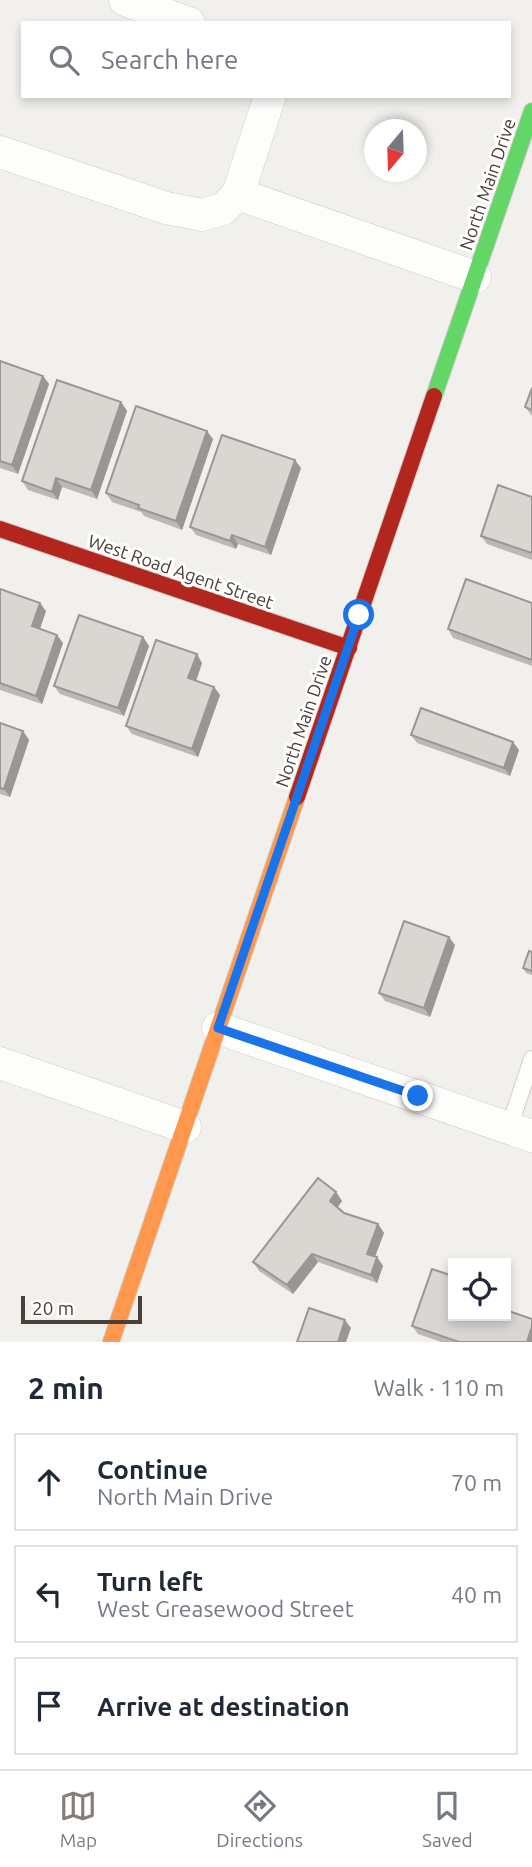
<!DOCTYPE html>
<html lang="en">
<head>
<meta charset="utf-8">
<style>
  :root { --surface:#fff; --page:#f6f6f7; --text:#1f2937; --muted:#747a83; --line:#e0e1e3; --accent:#847e77 }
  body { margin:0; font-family:Ubuntu,sans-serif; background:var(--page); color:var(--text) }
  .controls { position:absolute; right:21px; bottom:21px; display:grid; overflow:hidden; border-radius:0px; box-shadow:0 4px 10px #0003 }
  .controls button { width:63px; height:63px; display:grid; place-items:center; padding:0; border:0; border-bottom:2px solid var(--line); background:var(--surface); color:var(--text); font:35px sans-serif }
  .compass { position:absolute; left:364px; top:119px; width:63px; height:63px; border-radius:50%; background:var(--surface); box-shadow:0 4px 10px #0003; rotate:199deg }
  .scale { position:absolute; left:21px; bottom:18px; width:121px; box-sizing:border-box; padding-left:7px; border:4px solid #494038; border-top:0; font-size:19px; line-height:24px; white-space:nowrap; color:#494038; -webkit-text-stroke:5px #fff; paint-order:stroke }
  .stop { position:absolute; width:21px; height:21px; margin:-16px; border:5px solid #1a73e8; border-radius:50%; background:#fff }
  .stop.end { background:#1a73e8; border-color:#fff; box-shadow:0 2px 7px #0008 }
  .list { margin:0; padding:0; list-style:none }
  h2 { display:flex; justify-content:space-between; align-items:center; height:91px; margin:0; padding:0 28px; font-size:30px }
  h2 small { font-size:23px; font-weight:400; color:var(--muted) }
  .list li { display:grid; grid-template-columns:46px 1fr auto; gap:21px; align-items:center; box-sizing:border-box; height:98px; margin:0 14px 14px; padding:0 14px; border:2px solid var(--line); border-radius:0px }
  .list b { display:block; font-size:26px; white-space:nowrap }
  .list p { margin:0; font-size:23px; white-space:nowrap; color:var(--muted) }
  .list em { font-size:23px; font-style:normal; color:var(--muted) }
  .icon { flex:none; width:38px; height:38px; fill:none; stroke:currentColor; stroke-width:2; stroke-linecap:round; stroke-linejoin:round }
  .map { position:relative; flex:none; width:532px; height:1342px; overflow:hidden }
  .search { position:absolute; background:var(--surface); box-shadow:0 4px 10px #0003; left:21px; right:21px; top:21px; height:77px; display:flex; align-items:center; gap:18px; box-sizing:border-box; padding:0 24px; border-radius:0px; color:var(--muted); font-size:26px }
  .sheet { height:427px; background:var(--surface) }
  nav { display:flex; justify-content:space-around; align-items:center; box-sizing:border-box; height:98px; border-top:2px solid var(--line); background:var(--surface); font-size:19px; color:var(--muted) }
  nav a { display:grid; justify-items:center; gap:4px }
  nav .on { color:var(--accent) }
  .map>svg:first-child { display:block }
</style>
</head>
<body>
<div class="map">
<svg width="532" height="1342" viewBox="0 0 532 1342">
  <rect width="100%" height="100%" fill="#f2f0ed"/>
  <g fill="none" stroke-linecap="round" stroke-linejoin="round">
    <defs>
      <path id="lane" d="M509,1128l23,-69"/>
      <g id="street">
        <path d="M125,0l64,23"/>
        <path d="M0,152l166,56 36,7 21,-6 15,-15 32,-98"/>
        <path d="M238,194l237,83"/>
        <path d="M218,1028l314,108"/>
        <path d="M0,1063l185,64"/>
      </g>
      <path id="fast" d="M434,396l98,-285"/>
      <path id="slow" d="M111,1342l186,-545"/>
      <g id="jam">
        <path d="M0,529l349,119"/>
        <path d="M297,797l137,-401"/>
      </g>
    </defs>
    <!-- lane casing -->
    <use href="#lane" stroke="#d0cdca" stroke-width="18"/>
    <!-- street casing -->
    <use href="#street" stroke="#d0cdca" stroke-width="33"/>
    <!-- fast casing -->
    <use href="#fast" stroke="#d1ccc4" stroke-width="18"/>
    <!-- slow casing -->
    <use href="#slow" stroke="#d1ccc4" stroke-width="18"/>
    <!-- jam casing -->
    <use href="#jam" stroke="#d1ccc4" stroke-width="18"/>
    <!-- lane -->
    <use href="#lane" stroke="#fdfdfc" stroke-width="16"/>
    <!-- street -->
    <use href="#street" stroke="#fdfdfc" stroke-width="32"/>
    <!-- fast -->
    <use href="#fast" stroke="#63d668" stroke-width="16"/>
    <!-- slow -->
    <use href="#slow" stroke="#ff974d" stroke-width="16"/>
    <!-- jam -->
    <use href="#jam" stroke="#b3261e" stroke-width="16"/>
  </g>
  <!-- wall -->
  <g fill="#bbb9b5">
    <path d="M0,361l43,15 6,8 -31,90 -18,-6z"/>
    <path d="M532,388v28l-7,-9z"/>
    <path d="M121,402l6,9 -30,88 -35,-12 -4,13 -30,-10 -6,-9z"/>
    <path d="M213,439l-31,91 -38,-14 -3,-4 -29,-10 -6,-9z"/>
    <path d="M301,468l-30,87 -33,-11 -2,5 -40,-14 -6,-8z"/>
    <path d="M532,497v63l-45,-16 -6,-8z"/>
    <path d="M0,589l46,22 -6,18 23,14 -21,61 -42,-14z"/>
    <path d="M532,603v63l-79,-28 -5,-9z"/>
    <path d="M143,637l6,9 -25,70 -64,-22 -6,-8z"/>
    <path d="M202,663l-6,18 18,6 6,8 -22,62 -66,-23 -6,-8z"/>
    <path d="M0,723l23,8 6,9 -19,57 -10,-3z"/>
    <path d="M411,735l108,15 -9,26 -93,-33z"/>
    <path d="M455,945l-25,72 -45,-16 -6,-8z"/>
    <path d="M532,952v23l-6,-2 -3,-5z"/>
    <path d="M336,1192l6,9 -5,6 7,6 34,11 6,9 -9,23 2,1 6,9 -6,17 -59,-21 -25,32 -34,-23 -6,-9z"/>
    <path d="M453,1316l79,26h-91l-23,-8 -6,-8z"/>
  </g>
  <!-- shaded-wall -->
  <g fill="#999694">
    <path d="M43,376l6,8 -31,90 -6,-9z"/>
    <path d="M121,402l6,9 -30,88 -6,-9z"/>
    <path d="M207,431l6,8 -31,91 -6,-9z"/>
    <path d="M295,460l6,8 -30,87 -6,-8z"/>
    <path d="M56,478l6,9 -4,13 -6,-8z"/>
    <path d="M232,535l6,9 -2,5 -6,-8z"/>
    <path d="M40,603l6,8 -8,23 -6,-8z"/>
    <path d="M57,635l6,8 -21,61 -6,-8z"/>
    <path d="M143,637l6,9 -25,70 -6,-8z"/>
    <path d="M197,654l5,9 -8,24 -6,-9z"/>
    <path d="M214,687l6,8 -22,62 -6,-8z"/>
    <path d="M23,731l6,9 -19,57 -6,-8z"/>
    <path d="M513,742l6,8 -9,26 -6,-8z"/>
    <path d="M449,937l6,8 -25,72 -6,-9z"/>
    <path d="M336,1192l6,9 -6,9 -6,-9z"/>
    <path d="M378,1224l6,9 -11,29 -6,-8z"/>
    <path d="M312,1254l6,8 -25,32 -6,-9z"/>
    <path d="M377,1257l6,9 -6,17 -6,-8z"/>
    <path d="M345,1320l6,8 -5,14h-8z"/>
    <path d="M532,1326v16h-5z"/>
  </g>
  <!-- building -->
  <g fill="#dad7d3" stroke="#999694" stroke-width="2">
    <path d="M0,361l43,15 -31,89 -12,-4z"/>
    <path d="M57,380l64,22 -30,88 -35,-12 -4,14 -30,-11z"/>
    <path d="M532,388v22l-7,-3z"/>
    <path d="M136,406l71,25 -31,90 -38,-13 1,-3 -33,-12z"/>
    <path d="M222,435l73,25 -30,87 -33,-12 -2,6 -40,-14z"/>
    <path d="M498,485l34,12v56l-51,-17z"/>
    <path d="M466,579l66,24v57l-84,-31z"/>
    <path d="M0,589l40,14 -8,23 25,9 -21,61 -36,-13z"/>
    <path d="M79,615l64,22 -25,71 -64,-22z"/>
    <path d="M156,640l41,14 -9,24 26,9 -22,62 -66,-23z"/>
    <path d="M421,708l92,34 -9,26 -93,-33z"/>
    <path d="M0,723l23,8 -19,58 -4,-1z"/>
    <path d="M404,921l45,16 -25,71 -45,-15z"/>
    <path d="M529,951l3,1v19l-9,-3z"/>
    <path d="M318,1178l18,14 -6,9 14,12 34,11 -11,30 10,3 -6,18 -59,-21 -25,31 -34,-23z"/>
    <path d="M432,1269l21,7v40h53v-6l26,9v7l-5,16h-68l-47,-16z"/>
    <path d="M309,1308l36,12 -7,22h-41z"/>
  </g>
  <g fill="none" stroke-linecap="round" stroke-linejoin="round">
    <!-- route -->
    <path stroke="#1a73e8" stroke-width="9" d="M359,615l-141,413 200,68"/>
  </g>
  <g text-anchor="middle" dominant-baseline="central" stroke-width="6" stroke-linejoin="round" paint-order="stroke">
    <!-- street labels -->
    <g font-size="18" fill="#494038" stroke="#fff">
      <text transform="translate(487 184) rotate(-71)">North Main Drive</text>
      <text transform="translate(181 571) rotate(19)">West Road Agent Street</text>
      <text transform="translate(303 721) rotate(-71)">North Main Drive</text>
    </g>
  </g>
</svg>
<div class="controls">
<button><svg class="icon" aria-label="locate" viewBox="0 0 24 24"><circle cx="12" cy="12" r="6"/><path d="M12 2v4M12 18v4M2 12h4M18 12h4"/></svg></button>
</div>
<svg class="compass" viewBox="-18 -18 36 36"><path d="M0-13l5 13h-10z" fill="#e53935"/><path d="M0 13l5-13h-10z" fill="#747a83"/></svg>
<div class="scale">20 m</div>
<div class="stop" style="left:359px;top:615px"></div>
<div class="stop end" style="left:418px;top:1096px"></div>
<div class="search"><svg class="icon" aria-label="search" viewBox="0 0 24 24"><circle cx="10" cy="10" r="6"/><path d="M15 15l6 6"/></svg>Search here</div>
</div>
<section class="sheet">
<h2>2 min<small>Walk · 110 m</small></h2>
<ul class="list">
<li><svg class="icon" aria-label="ahead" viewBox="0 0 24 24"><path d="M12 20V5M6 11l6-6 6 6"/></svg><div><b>Continue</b><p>North Main Drive</p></div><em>70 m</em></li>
<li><svg class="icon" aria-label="left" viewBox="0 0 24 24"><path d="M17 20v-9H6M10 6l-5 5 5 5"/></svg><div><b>Turn left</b><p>West Greasewood Street</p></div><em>40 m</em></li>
<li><svg class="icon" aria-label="arrive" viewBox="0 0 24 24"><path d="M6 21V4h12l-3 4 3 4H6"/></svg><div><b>Arrive at destination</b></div></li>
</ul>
</section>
<nav>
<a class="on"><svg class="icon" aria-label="map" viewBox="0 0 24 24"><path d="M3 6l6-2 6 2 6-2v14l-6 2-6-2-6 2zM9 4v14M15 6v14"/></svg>Map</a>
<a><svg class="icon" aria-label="directions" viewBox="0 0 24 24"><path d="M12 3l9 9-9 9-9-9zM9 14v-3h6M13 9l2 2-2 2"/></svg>Directions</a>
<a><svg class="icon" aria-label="saved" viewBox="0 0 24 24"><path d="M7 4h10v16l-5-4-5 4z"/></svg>Saved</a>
</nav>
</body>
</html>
